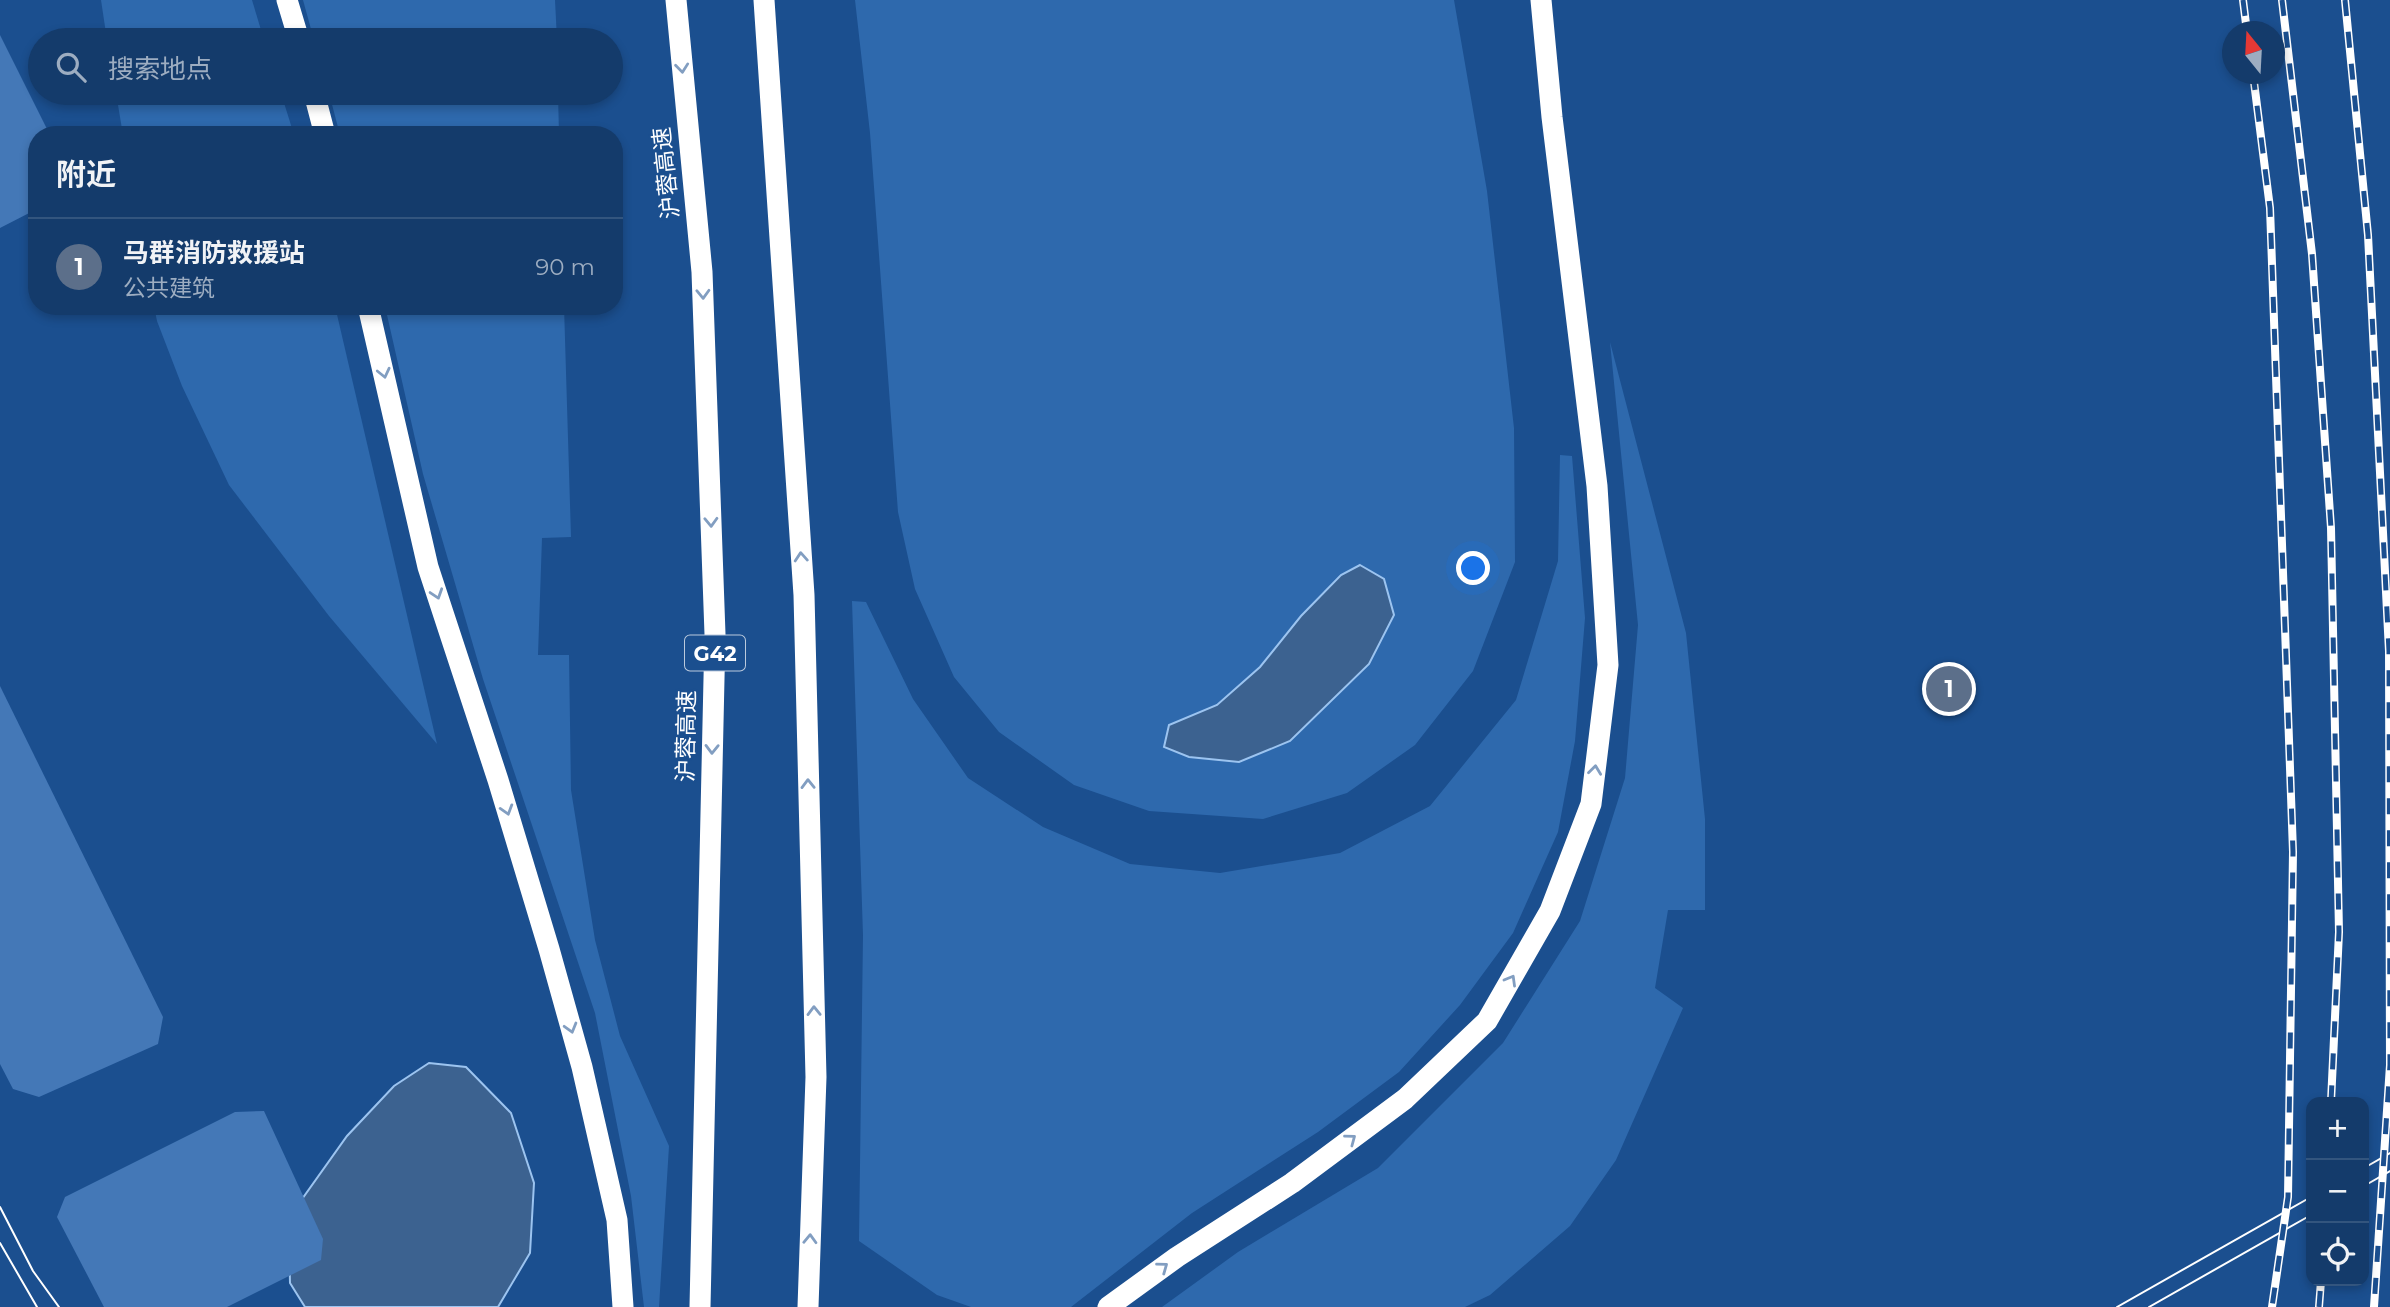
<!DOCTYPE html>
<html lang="zh">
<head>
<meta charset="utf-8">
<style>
  :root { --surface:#143b6b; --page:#214673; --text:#f1f3f6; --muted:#9dadc1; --line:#33557e; --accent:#8abfa5 }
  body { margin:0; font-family:Montserrat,"Noto Sans SC",sans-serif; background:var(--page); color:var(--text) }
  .controls { position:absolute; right:21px; bottom:21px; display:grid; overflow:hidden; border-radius:14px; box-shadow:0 4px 10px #0003 }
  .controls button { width:63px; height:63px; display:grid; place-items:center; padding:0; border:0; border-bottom:2px solid var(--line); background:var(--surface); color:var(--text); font:35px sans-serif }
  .compass { position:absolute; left:2222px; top:21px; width:63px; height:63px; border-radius:50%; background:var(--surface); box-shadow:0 4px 10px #0003; rotate:342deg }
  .you { position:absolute; left:1474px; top:569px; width:24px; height:24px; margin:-18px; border:5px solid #fff; border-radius:50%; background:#1a73e8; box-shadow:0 0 0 10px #1a73e833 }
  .badge { display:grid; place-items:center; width:46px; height:46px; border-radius:50%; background:var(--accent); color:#fff; font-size:23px; font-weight:700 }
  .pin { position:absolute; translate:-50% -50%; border:4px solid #fff; box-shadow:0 2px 7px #0006 }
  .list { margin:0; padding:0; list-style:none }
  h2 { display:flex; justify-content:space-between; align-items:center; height:91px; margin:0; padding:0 28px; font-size:30px }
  h2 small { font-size:23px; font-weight:400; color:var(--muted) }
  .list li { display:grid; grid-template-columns:46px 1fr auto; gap:21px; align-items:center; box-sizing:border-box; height:98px; padding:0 28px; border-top:2px solid var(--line) }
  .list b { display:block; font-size:26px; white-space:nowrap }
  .list p { margin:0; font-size:23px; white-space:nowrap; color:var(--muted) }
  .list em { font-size:23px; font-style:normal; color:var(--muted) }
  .icon { flex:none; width:38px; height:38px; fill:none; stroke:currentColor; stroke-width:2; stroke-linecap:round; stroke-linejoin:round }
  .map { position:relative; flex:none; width:2390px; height:1307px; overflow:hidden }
  .search { position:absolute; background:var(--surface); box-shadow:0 4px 10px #0003; left:28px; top:28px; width:595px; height:77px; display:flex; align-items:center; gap:18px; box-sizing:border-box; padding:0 24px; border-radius:38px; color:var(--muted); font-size:26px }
  .panel { position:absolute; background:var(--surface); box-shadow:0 4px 10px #0003; left:28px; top:126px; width:595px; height:189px; border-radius:28px }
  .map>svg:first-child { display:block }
</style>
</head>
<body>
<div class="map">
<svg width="2390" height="1307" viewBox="0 0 2390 1307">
  <rect width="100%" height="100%" fill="#1b4f8f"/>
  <!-- green -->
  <g fill="#2e69ad">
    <path d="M101,0h151l12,40h-157z"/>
    <path d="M303,0h252l2,40h-243z"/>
    <path d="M855,0h599l33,191 27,237 1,134 -42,109 -58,74 -68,48 -84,26 -114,-8 -75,-26 -75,-53 -45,-55 -39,-88 -17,-77 -28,-379z"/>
    <path d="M116,93h165l13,42h-171z"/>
    <path d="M329,93h229l1,42h-219z"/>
    <path d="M154,306h181l102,438 -108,-128 -100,-131 -47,-99 -25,-65z"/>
    <path d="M385,306h179l7,231 -29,1 -4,117h31l2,135 24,150 25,96 49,110 -10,161h-15l-13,-111 -36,-183 -112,-334 -60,-205z"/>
    <path d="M1610,342l76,291 19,186v91h-37l-13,78 28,20 -67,152 -46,66 -80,69 -25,12h-303l76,-55 140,-84 125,-125 77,-122 45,-143 13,-153z"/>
    <path d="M1560,455l12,1 13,162 -10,123 -17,91 -45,101 -53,72 -61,67 -81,60 -126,81 -121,94h-100l-34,-12 -78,-54 4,-306 -11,-334 14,1 47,97 55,79 75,49 87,37 90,9 120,-20 90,-47 86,-106 42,-139z"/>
  </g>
  <!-- water -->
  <g fill="#3c6290" stroke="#9cc4f0" stroke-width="2">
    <path d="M1360,565l24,14 10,36 -25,49 -79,77 -51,21 -50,-5 -25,-10 5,-22 48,-20 43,-38 41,-51 40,-41z"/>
    <path d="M429,1063l37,4 45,46 23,70 -4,70 -32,54h-193l-15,-24 -1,-43 11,-38 47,-66 47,-50z"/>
  </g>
  <!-- building -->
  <g fill="#4478b7">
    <path d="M0,35l50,100h-13v74l-37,19z"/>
    <path d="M0,686l163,331 -5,27 -119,53 -26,-8 -13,-25z"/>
    <path d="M264,1111l59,128 -2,21 -94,47h-123l-47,-90 8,-20 170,-85z"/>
  </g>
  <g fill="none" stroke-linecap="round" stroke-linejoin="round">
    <!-- highway -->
    <g stroke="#fff" stroke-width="21">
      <path d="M287,0l12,40"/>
      <path d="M676,0l26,272 13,362 -15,673"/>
      <path d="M764,0l40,595 12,482 -8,230"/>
      <path d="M314,93l11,42"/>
      <path d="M368,306l60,261 70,213 51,169 33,118 35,153 6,87"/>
      <path d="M1108,1307l69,-50 115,-74 113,-84 82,-78 63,-110 41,-107 17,-139 -11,-179 -45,-369 -11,-117"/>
    </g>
    <!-- tram -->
    <g stroke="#fff" stroke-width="2">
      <path d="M2364,1168l26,-15"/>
      <path d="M2364,1186l26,-15"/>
      <path d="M0,1207l33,64 26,36"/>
      <path d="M0,1243l37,64"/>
      <path d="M2117,1307l194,-110"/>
      <path d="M2149,1307l162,-92"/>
    </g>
    <defs>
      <g id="rail">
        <path d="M2243,0l4,32"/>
        <path d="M2282,0l30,254 19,274 8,404 -8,170"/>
        <path d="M2345,0l23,235 21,416 1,414 -16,242"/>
        <path d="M2253,74l17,134 23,644 -5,345 -16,110"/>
        <path d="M2319,1307l2,-26"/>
      </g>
    </defs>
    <!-- rail casing -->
    <use href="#rail" stroke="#fff" stroke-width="8"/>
    <!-- rail -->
    <use href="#rail" stroke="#1b4f8f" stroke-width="5" stroke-dasharray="16" stroke-linecap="butt"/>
  </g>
  <!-- one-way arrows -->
  <defs><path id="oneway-chevron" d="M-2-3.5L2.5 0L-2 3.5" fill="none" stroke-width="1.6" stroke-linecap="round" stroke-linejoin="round" transform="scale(1.75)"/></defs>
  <g stroke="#829ec1">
    <use href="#oneway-chevron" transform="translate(682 68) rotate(84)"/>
    <use href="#oneway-chevron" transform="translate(703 294) rotate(88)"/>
    <use href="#oneway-chevron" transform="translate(384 373) rotate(77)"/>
    <use href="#oneway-chevron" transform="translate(711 522) rotate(88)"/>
    <use href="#oneway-chevron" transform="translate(801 557) rotate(-94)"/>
    <use href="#oneway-chevron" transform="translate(437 594) rotate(72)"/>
    <use href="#oneway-chevron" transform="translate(712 749) rotate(91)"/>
    <use href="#oneway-chevron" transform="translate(1595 770) rotate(-83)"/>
    <use href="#oneway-chevron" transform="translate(808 784) rotate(-91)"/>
    <use href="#oneway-chevron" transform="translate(507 810) rotate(73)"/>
    <use href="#oneway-chevron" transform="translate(1511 980) rotate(-60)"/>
    <use href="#oneway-chevron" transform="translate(814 1011) rotate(-91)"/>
    <use href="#oneway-chevron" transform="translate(571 1028) rotate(74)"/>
    <use href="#oneway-chevron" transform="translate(1351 1139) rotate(-37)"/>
    <use href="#oneway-chevron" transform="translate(810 1239) rotate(-88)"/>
    <use href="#oneway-chevron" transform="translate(1163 1267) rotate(-36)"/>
  </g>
  <g text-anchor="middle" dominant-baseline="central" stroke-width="5" stroke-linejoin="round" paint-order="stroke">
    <!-- shield labels -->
    <rect fill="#1b4f8f" stroke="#bbcadd" stroke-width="2" x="685" y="635.5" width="60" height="35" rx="5"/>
    <g font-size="21" font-weight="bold" fill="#fff">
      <text x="715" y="653">G42</text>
    </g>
    <!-- street labels -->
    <g font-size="23" fill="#fff" stroke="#1b4f8f">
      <text transform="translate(666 173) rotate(-96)">沪蓉高速</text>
      <text transform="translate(686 736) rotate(-89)">沪蓉高速</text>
    </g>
  </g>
</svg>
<div class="controls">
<button>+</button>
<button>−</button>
<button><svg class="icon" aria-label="locate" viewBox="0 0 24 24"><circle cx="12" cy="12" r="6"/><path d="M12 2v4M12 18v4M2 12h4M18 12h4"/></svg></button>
</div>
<svg class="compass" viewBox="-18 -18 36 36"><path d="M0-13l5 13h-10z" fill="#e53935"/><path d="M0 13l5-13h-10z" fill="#9dadc1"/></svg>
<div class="you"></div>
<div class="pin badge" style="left:1949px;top:689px;background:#5c6f8a">1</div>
<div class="search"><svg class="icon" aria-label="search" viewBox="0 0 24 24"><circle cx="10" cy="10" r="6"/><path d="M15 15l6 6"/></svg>搜索地点</div>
<section class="panel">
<h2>附近<small></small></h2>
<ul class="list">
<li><span class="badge" style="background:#5c6f8a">1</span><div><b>马群消防救援站</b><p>公共建筑</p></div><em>90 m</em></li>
</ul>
</section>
</div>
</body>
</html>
